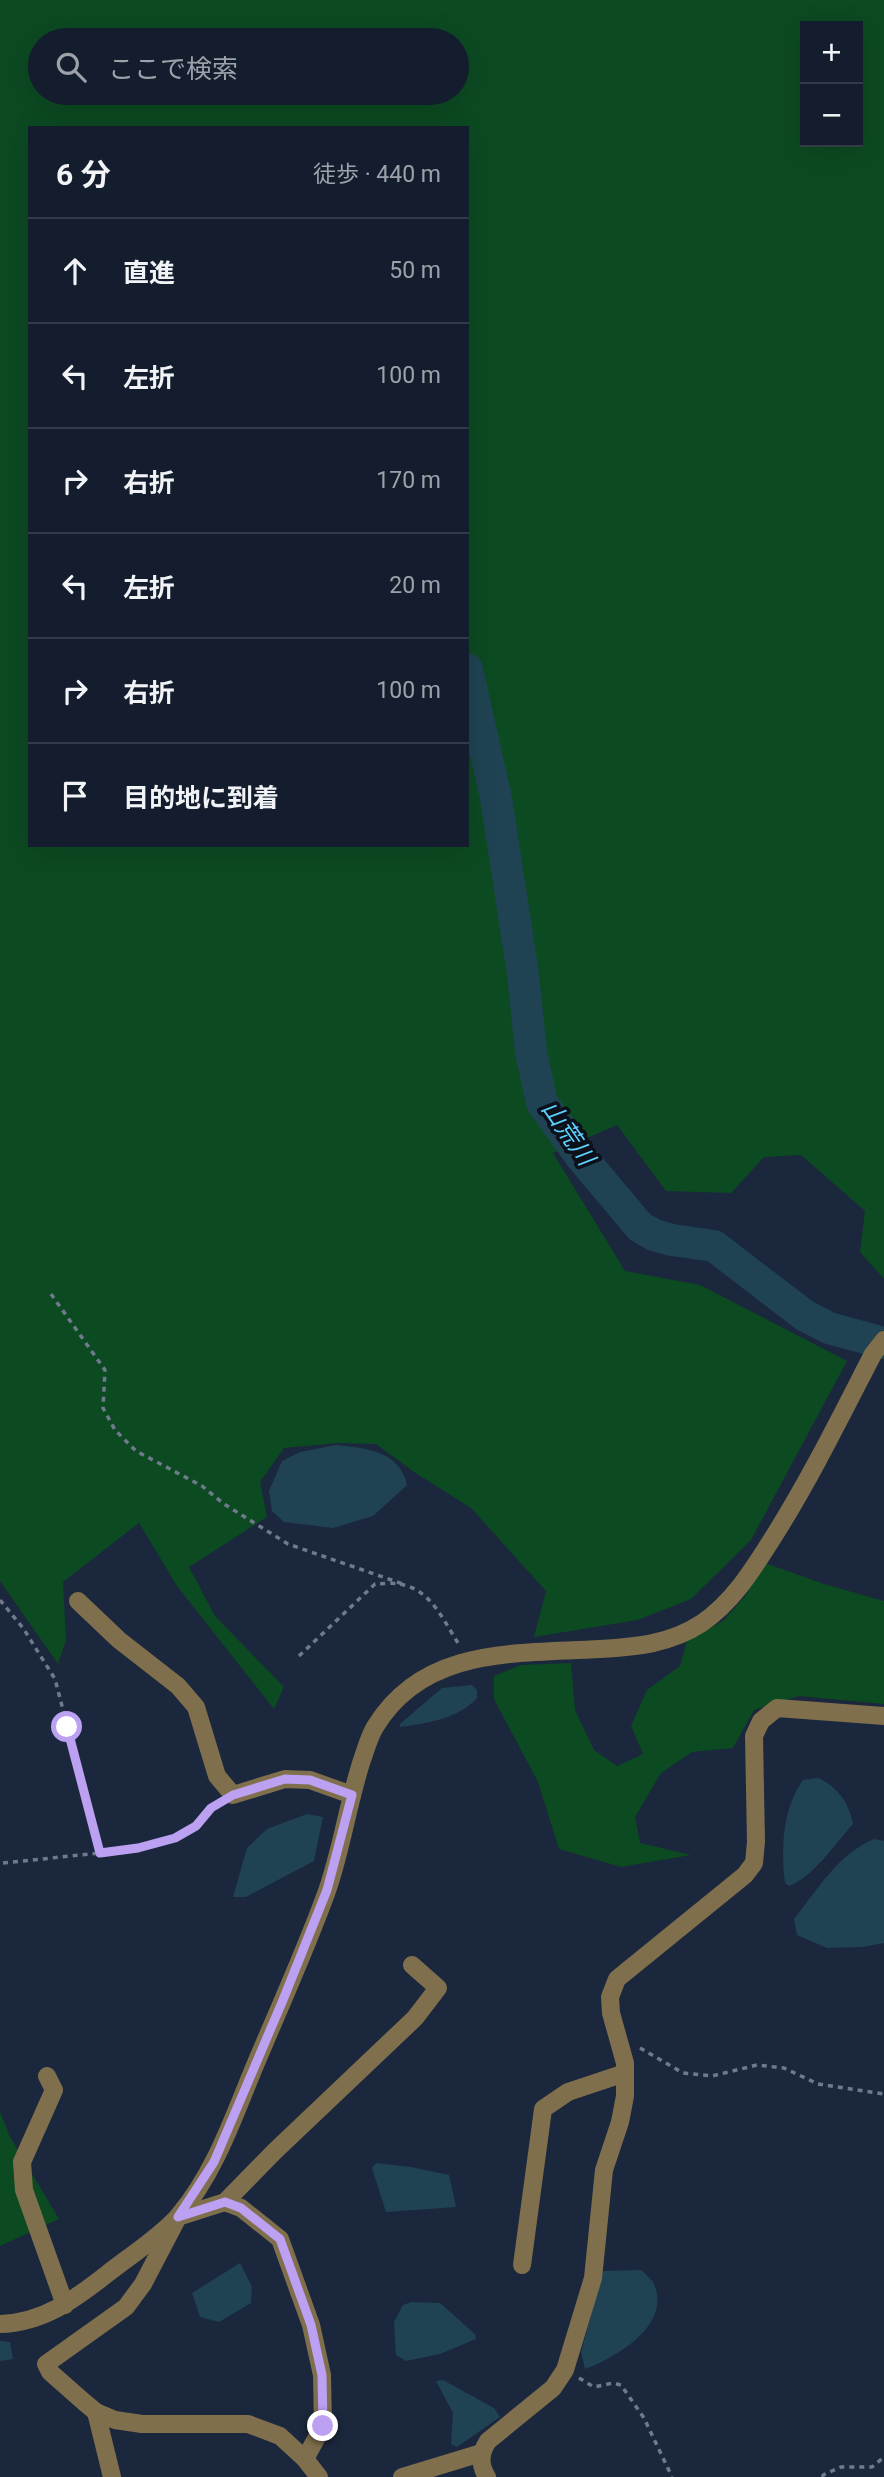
<!DOCTYPE html>
<html lang="ja">
<head>
<meta charset="utf-8">
<style>
  :root { --surface:#141d2d; --page:#212a39; --text:#f1f3f6; --muted:#9da2aa; --line:#333b49 }
  body { margin:0; font-family:Roboto,"Noto Sans JP",sans-serif; background:var(--page); color:var(--text) }
  .controls { position:absolute; right:21px; top:21px; display:grid; overflow:hidden; border-radius:0px; box-shadow:0 7px 28px #0002 }
  .controls button { width:63px; height:63px; display:grid; place-items:center; padding:0; border:0; border-bottom:2px solid var(--line); background:var(--surface); color:var(--text); font:35px sans-serif }
  .stop { position:absolute; width:21px; height:21px; margin:-16px; border:5px solid #bca0f2; border-radius:50%; background:#fff }
  .stop.end { background:#bca0f2; border-color:#fff; box-shadow:0 2px 7px #0008 }
  .list { margin:0; padding:0; list-style:none }
  h2 { display:flex; justify-content:space-between; align-items:center; height:91px; margin:0; padding:0 28px; font-size:30px }
  h2 small { font-size:23px; font-weight:400; color:var(--muted) }
  .list li { display:grid; grid-template-columns:46px 1fr auto; gap:21px; align-items:center; box-sizing:border-box; height:105px; padding:0 28px; border-top:2px solid var(--line) }
  .list b { display:block; font-size:26px; white-space:nowrap }
  .list em { font-size:23px; font-style:normal; color:var(--muted) }
  .icon { flex:none; width:38px; height:38px; fill:none; stroke:currentColor; stroke-width:2; stroke-linecap:round; stroke-linejoin:round }
  .map { position:relative; flex:none; width:884px; height:2477px; overflow:hidden }
  .search { position:absolute; background:var(--surface); box-shadow:0 7px 28px #0002; left:28px; top:28px; width:441px; height:77px; display:flex; align-items:center; gap:18px; box-sizing:border-box; padding:0 24px; border-radius:38px; color:var(--muted); font-size:26px }
  .panel { position:absolute; background:var(--surface); box-shadow:0 7px 28px #0002; left:28px; top:126px; width:441px; height:721px; border-radius:0px }
  .map>svg:first-child { display:block }
</style>
</head>
<body>
<div class="map">
<svg width="884" height="2477" viewBox="0 0 884 2477">
  <rect width="100%" height="100%" fill="#1b273c"/>
  <!-- green -->
  <g fill="#0c4a22" fill-rule="evenodd">
    <path d="M0,0h884v1279l-24,-27 5,-41 -64,-56 -37,2 -33,36 -65,-2 -49,-66 -64,28 72,118 75,14 147,76 -96,179 -60,59 -53,21 -104,17 12,-46 -75,-83 -57,-36 -38,-28 -39,-1 -53,5 -24,34 7,35 -78,50 26,49 69,71 -10,22 -97,-123 -38,-63 -76,59 3,58 -8,24 -58,-83zM805,26h53v116h-53zM40,40h417v53h-417zM30,128h437v717h-437z"/>
    <path d="M765,1563l59,21 60,17v103l-85,-8 -45,14 -21,38 -41,4 -31,21 -26,44 5,26 51,12 -70,12 -62,-18 -21,-67 -44,-83v-23l27,-11 50,-2 4,47 19,40 23,16 26,-12 -12,-28 16,-36 33,-24 7,-26 36,-19 23,-26z"/>
    <path d="M0,2112l10,25 49,82 -59,27z"/>
  </g>
  <!-- water -->
  <g fill="#1f4352">
    <path d="M336,1445c30,3 64,6 71,40l-34,31 -40,12 -49,-6 -12,-11 -3,-20 13,-30 18,-9z"/>
    <path d="M472,1685l5,5v8c-19,21 -49,25 -77,29v-3l42,-36z"/>
    <path d="M818,1778c20,9 31,25 35,46 -17,19 -41,54 -64,62l-4,-3c-4,-35 -3,-73 18,-103z"/>
    <path d="M307,1814l16,3 -9,44 -68,36h-13l14,-49 20,-19z"/>
    <path d="M874,1839l10,2v102l-22,4 -35,1 -30,-13 -3,-16c24,-30 44,-65 80,-80z"/>
    <path d="M376,2163l35,4 38,8 7,32 -70,5 -14,-44z"/>
    <path d="M240,2263l12,24 -1,16 -32,19 -19,-5 -8,-24z"/>
    <path d="M641,2270c3,3 9,8 12,12 21,42 -37,76 -68,87l-4,-17 22,-81z"/>
    <path d="M411,2302l29,1 35,31 1,5 -36,15 -34,7 -10,-6 -2,-33 9,-17z"/>
    <path d="M0,2341l10,1 3,17 -13,2z"/>
    <path d="M443,2380l51,28 6,9 -43,30 -6,-3 2,-31 -17,-32z"/>
  </g>
  <g fill="none" stroke-linecap="round" stroke-linejoin="round">
    <!-- river -->
    <path stroke="#1f4352" stroke-width="32" d="M467,669l29,129 27,176 8,78 11,51 40,55 58,69 14,8 18,5 42,6 90,69 25,13 55,15"/>
    <!-- path -->
    <g stroke="#6f7a8c" stroke-width="3.5" stroke-dasharray="5 5" stroke-linecap="butt">
      <path d="M51,1294l54,76 -2,38 12,22 21,21 66,35 22,18 64,40 115,40"/>
      <path d="M0,1600l23,28 32,51 45,174c31,-4 70,-6 96,-27 8,-7 13,-16 23,-23"/>
      <path d="M299,1656l76,-72c9,0 20,-2 29,1 29,7 41,39 56,61"/>
      <path d="M3,1863l97,-10"/>
      <path d="M640,2048l43,25 29,3 45,-11 27,3 34,16 66,10"/>
      <path d="M579,2378l15,9 19,-4 8,2 23,33 28,59"/>
      <path d="M823,2477v-2l18,-8h31l12,-10"/>
    </g>
    <!-- minor -->
    <g stroke="#7f6f4c" stroke-width="18">
      <path d="M78,1601l41,39 59,46 18,21 21,69 16,19 52,-16 25,1 42,15"/>
      <path d="M47,2076l7,14 -32,72 2,28 41,115"/>
      <path d="M225,2202l16,6 39,31 31,86 11,50 1,51 -18,33"/>
      <path d="M522,2265l21,-156 25,-17 57,-19"/>
      <path d="M0,2324c43,-1 75,-25 107,-50 20,-16 57,-40 72,-59 37,-44 55,-100 77,-152 24,-57 50,-114 71,-172 15,-43 21,-88 35,-131 4,-11 7,-23 13,-33 49,-81 142,-73 225,-78 36,-2 70,-5 102,-26 32,-22 51,-54 72,-87 37,-59 67,-120 99,-182l11,-14"/>
      <path d="M96,2412l16,65"/>
      <path d="M319,2477l-14,-18 -25,-23 -32,-12h-106l-27,-4 -19,-8 -12,-10 -34,-30 -4,-8 80,-57 17,-23 35,-67 47,-15 50,-51 140,-133 23,-30 -26,-23"/>
      <path d="M402,2477l79,-24"/>
      <path d="M487,2477c-8,-13 -7,-24 1,-36l65,-53 12,-18 28,-92 11,-108 16,-48 5,-26v-33l-14,-50 -1,-16 7,-18 128,-104 9,-12 2,-21 -2,-106 7,-15 16,-13 107,8"/>
    </g>
  </g>
  <g fill="none" stroke-linecap="round" stroke-linejoin="round">
    <!-- route -->
    <path stroke="#bca0f2" stroke-width="9" d="M67,1727l33,126 38,-5 37,-10 21,-12 15,-18 22,-13 52,-16 25,1 42,15 -25,95 -44,110 -69,162 -36,55 47,-15 16,6 39,31 31,86 11,50 1,51"/>
  </g>
  <g text-anchor="middle" dominant-baseline="central" stroke-width="7" stroke-linejoin="round" paint-order="stroke">
    <!-- water labels -->
    <g font-size="24" font-style="italic" fill="#5ed0fd" stroke="#0b101a">
      <text transform="translate(568 1133) rotate(55)">山荒川</text>
    </g>
  </g>
</svg>
<div class="controls">
<button>+</button>
<button>−</button>
</div>
<div class="stop" style="left:67px;top:1727px"></div>
<div class="stop end" style="left:323px;top:2426px"></div>
<div class="search"><svg class="icon" aria-label="search" viewBox="0 0 24 24"><circle cx="10" cy="10" r="6"/><path d="M15 15l6 6"/></svg>ここで検索</div>
<section class="panel">
<h2>6 分<small>徒歩 · 440 m</small></h2>
<ul class="list">
<li><svg class="icon" aria-label="ahead" viewBox="0 0 24 24"><path d="M12 20V5M6 11l6-6 6 6"/></svg><div><b>直進</b></div><em>50 m</em></li>
<li><svg class="icon" aria-label="left" viewBox="0 0 24 24"><path d="M17 20v-9H6M10 6l-5 5 5 5"/></svg><div><b>左折</b></div><em>100 m</em></li>
<li><svg class="icon" aria-label="right" viewBox="0 0 24 24"><path d="M7 20v-9h11M14 6l5 5-5 5"/></svg><div><b>右折</b></div><em>170 m</em></li>
<li><svg class="icon" aria-label="left" viewBox="0 0 24 24"><path d="M17 20v-9H6M10 6l-5 5 5 5"/></svg><div><b>左折</b></div><em>20 m</em></li>
<li><svg class="icon" aria-label="right" viewBox="0 0 24 24"><path d="M7 20v-9h11M14 6l5 5-5 5"/></svg><div><b>右折</b></div><em>100 m</em></li>
<li><svg class="icon" aria-label="arrive" viewBox="0 0 24 24"><path d="M6 21V4h12l-3 4 3 4H6"/></svg><div><b>目的地に到着</b></div></li>
</ul>
</section>
</div>
</body>
</html>
